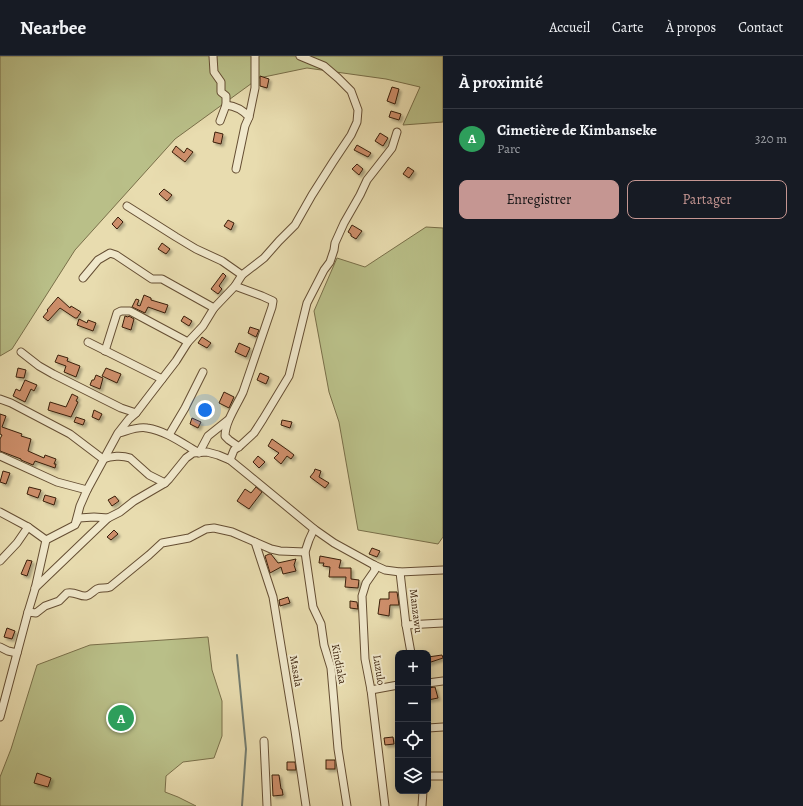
<!DOCTYPE html>
<html lang="fr">
<head>
<meta charset="utf-8">
<style>
  :root { --surface:#171b24; --page:#20242c; --text:#f1f3f6; --muted:#9ea1a6; --line:#363941; --accent:#c59692 }
  body { margin:0; font-family:Alegreya,serif; background:var(--page); color:var(--text) }
  .controls { position:absolute; right:12px; bottom:12px; display:grid; overflow:hidden; border-radius:8px; box-shadow:0 2px 10px #0003 }
  .controls button { width:36px; height:36px; display:grid; place-items:center; padding:0; border:0; border-bottom:1px solid var(--line); background:var(--surface); color:var(--text); font:20px sans-serif }
  .you { position:absolute; left:205px; top:354px; width:14px; height:14px; margin:-10px; border:3px solid #fff; border-radius:50%; background:#1a73e8; box-shadow:0 0 0 6px #1a73e833 }
  .badge { display:grid; place-items:center; width:26px; height:26px; border-radius:50%; background:var(--accent); color:#fff; font-size:13px; font-weight:700 }
  .pin { position:absolute; translate:-50% -50%; border:2px solid #fff; box-shadow:0 1px 4px #0006 }
  .list { margin:0; padding:0; list-style:none }
  h2 { display:flex; justify-content:space-between; align-items:center; height:52px; margin:0; padding:0 16px; font-size:17px }
  h2 small { font-size:13px; font-weight:400; color:var(--muted) }
  .list li { display:grid; grid-template-columns:26px 1fr auto; gap:12px; align-items:center; box-sizing:border-box; height:60px; padding:0 16px; border-top:1px solid var(--line) }
  .list b { display:block; font-size:15px; white-space:nowrap }
  .list p { margin:0; font-size:13px; white-space:nowrap; color:var(--muted) }
  .list em { font-size:13px; font-style:normal; color:var(--muted) }
  .actions { display:flex; gap:8px; padding:12px 16px }
  .actions a { flex:1; padding:9px 0; border:1px solid var(--accent); border-radius:8px; text-align:center; font-size:14px; color:var(--accent) }
  .actions .main { background:var(--accent); color:#111 }
  .icon { flex:none; width:22px; height:22px; fill:none; stroke:currentColor; stroke-width:2; stroke-linecap:round; stroke-linejoin:round }
  .map { position:relative; flex:none; width:443px; height:750px; overflow:hidden }
  header { display:flex; align-items:center; gap:24px; box-sizing:border-box; height:56px; padding:0 20px; background:var(--surface); border-bottom:1px solid var(--line) }
  header strong { font-size:19px }
  nav { display:flex; gap:22px; margin-inline-start:auto; font-size:14px }
  main { display:flex }
  aside { flex:1; background:var(--surface) }
  .map>svg:first-child { display:block }
</style>
</head>
<body>
<header>
<strong>Nearbee</strong>
<nav><a>Accueil</a><a>Carte</a><a>À propos</a><a>Contact</a></nav>
</header>
<main>
<div class="map">
<svg width="443" height="750" viewBox="0 0 443 750">
  <defs>
    <filter id="shadow"><feDropShadow dx="2.5" dy="2.5" stdDeviation="1" flood-color="#0004"/></filter>
  </defs>
  <rect width="100%" height="100%" fill="#e8dcaf"/>
  <filter id="stains"><feTurbulence type="fractalNoise" baseFrequency=".005" numOctaves="4"/><feColorMatrix values="0 0 0 0 .2 0 0 0 0 .09 0 0 0 0 .02 0 0 0 .5 -.17"/></filter>
  <radialGradient id="worn" r=".72"><stop offset=".6" stop-color="#630" stop-opacity="0"/><stop offset="1" stop-color="#630" stop-opacity=".3"/></radialGradient>
  <!-- green -->
  <g fill="#b9bf88" stroke="#796f49">
    <path d="M0,0h443v66l-40,3 17,-38 -34,-8 -79,-11 -48,10 -84,61 -100,111 -63,99 -12,7z"/>
    <path d="M426,171l17,1v309l-5,7 -80,-14 -19,-108 -10,-30 -15,-81 23,-53 28,9z"/>
    <path d="M208,581l4,33 10,31v35l-8,22 -31,4 -17,14 -1,16 13,5 18,9h-196v-29l11,-28 26,-84 53,-20z"/>
  </g>
  <g fill="none" stroke-linecap="round" stroke-linejoin="round">
    <!-- stream -->
    <path stroke="#727c6f" stroke-width="2" d="M237,599l9,94 -4,57"/>
  </g>
  <!-- building -->
  <g fill="#cd8e6a" stroke="#391f0a" filter="url(#shadow)">
    <path d="M260,20l9,3 -2,9 -7,-2z"/>
    <path d="M392,31l7,2 -4,15 -8,-3z"/>
    <path d="M391,55l10,3 -2,6 -10,-3z"/>
    <path d="M215,76l8,2 -2,10 -8,-2z"/>
    <path d="M380,77l8,5 -5,8 -8,-5z"/>
    <path d="M357,89l14,8 -3,4 -14,-7z"/>
    <path d="M176,90l8,7 3,-5 6,4 -8,10 -13,-10z"/>
    <path d="M357,108l6,5 -4,6 -7,-6z"/>
    <path d="M408,111l6,4 -5,7 -6,-4z"/>
    <path d="M164,133l8,6 -5,6 -8,-7z"/>
    <path d="M118,161l5,5 -6,7 -5,-5z"/>
    <path d="M228,164l6,3 -3,7 -7,-4z"/>
    <path d="M352,169l10,6 -6,8 -5,-3v-2l-3,-2z"/>
    <path d="M162,187l8,6 -4,5 -8,-5z"/>
    <path d="M223,217l3,3 -7,10 3,3 -4,5 -7,-5z"/>
    <path d="M144,239l7,3v2l17,5 -3,8 -17,-6 -3,6 -13,-6 4,-8 3,1 -2,5 3,1z"/>
    <path d="M58,241l12,11 1,-2 10,6 -4,6h-2l-15,-10 -12,13 -5,-4 5,-6 -1,-1z"/>
    <path d="M125,260l3,1 1,-1 5,3 -3,11 -9,-3z"/>
    <path d="M184,260l8,5 -3,5 -8,-5z"/>
    <path d="M79,263l8,4 1,-3 8,3 -3,8 -16,-6z"/>
    <path d="M250,271l9,3 -3,7 -8,-4z"/>
    <path d="M202,281l9,6 -4,5 -9,-5z"/>
    <path d="M239,287l11,5 -4,9 -11,-5z"/>
    <path d="M58,299l10,3 -1,3 13,5 -4,11 -12,-5 2,-6 -11,-4z"/>
    <path d="M18,312l8,2 -2,8 -8,-1z"/>
    <path d="M106,312l15,6 -4,9 -15,-7z"/>
    <path d="M260,317l9,4 -3,7 -9,-4z"/>
    <path d="M96,319l7,3 -3,11 -10,-4 2,-5h2z"/>
    <path d="M25,324l12,5 -3,6 -3,-2 -6,13 -12,-6 3,-7 4,2z"/>
    <path d="M224,336l10,5 -5,11 -10,-5z"/>
    <path d="M72,338l6,3 -2,4 2,1 -7,15 -23,-7 2,-8 16,5z"/>
    <path d="M94,354l8,4 -3,6 -7,-3z"/>
    <path d="M0,358l6,2 -4,11 20,7 -1,2 10,3 -3,12 16,7 1,-3 11,4 -2,5h2l-1,4 -20,-7 -2,4 -12,-5v-1l-21,-8v-12l2,-4 -2,-1z"/>
    <path d="M76,361l9,3 -2,5 -9,-3z"/>
    <path d="M192,362l9,4 -3,6 -8,-4z"/>
    <path d="M282,364l10,2 -2,6 -9,-3z"/>
    <path d="M272,383l17,12 5,4 -3,4 -4,-3 -6,8 -7,-6 5,-5 -11,-7z"/>
    <path d="M258,400l7,6 -6,6 -6,-6z"/>
    <path d="M315,413l6,2 -2,6 10,6 -4,5 -15,-11 4,-5z"/>
    <path d="M3,415l7,2 -4,11 -6,-2z"/>
    <path d="M29,431l12,3 -3,8 -11,-4z"/>
    <path d="M256,431l6,5 -13,17 -12,-8 8,-12 6,4z"/>
    <path d="M45,439l11,3 -2,7 -11,-4z"/>
    <path d="M115,440l4,5 -7,5 -4,-6z"/>
    <path d="M114,474l4,4 -7,6 -4,-3z"/>
    <path d="M372,492l8,3 -3,6 -8,-3z"/>
    <path d="M269,498h2l7,9 18,-4 -2,6 2,6 -13,3 -2,-7 -11,6 -5,-17z"/>
    <path d="M320,500l21,4 -2,8h12v11l8,1 -1,8 -13,-1 1,-10h-17l1,-10 -7,-1 1,-3h-5z"/>
    <path d="M27,504l5,1 -5,15 -6,-2z"/>
    <path d="M389,536h8l2,13h-9l-1,11 -11,-2 2,-15h9z"/>
    <path d="M288,541l2,6 -10,3 -1,-6z"/>
    <path d="M350,545l7,1 1,7 -8,-1z"/>
    <path d="M7,572l8,3 -3,8 -8,-2z"/>
    <path d="M442,599l1,3 -15,5v-6z"/>
    <path d="M435,631l3,11 -10,2v-12z"/>
    <path d="M393,681l1,7 -9,1 -1,-7z"/>
    <rect x="326" y="704" width="9" height="9"/>
    <path d="M287,706h8l1,8h-9z"/>
    <path d="M37,717l14,5 -3,9 -14,-4z"/>
    <path d="M272,719h7l2,14h1l1,6 -10,1z"/>
  </g>
  <g fill="none" stroke-linecap="round" stroke-linejoin="round">
    <defs>
      <g id="minor">
        <path d="M213,0l1,16 7,10v10l5,4v9l-6,16"/>
        <path d="M226,49c9,1 17,5 23,12l-4,9 -9,43"/>
        <path d="M249,61l6,-29v-32"/>
        <path d="M127,150l49,31 20,12 26,12 20,14"/>
        <path d="M83,222l15,-18 12,-7 6,2 36,24h10l52,29"/>
        <path d="M235,230l27,10 11,5 -1,6 -29,85c-6,13 -18,30 -18,44l4,4 10,7"/>
        <path d="M88,286l74,37"/>
        <path d="M105,295l12,-38 4,-2h9l58,31"/>
        <path d="M21,296l18,14 14,8 68,34 15,5"/>
        <path d="M0,343l11,4 59,31 33,25c8,-3 19,-4 27,-1l19,17 16,8"/>
        <path d="M119,377c8,-2 19,-7 28,-5 19,3 35,15 52,25l9,-17 20,-16"/>
        <path d="M169,379l16,-27 18,-36"/>
        <path d="M0,400l57,26 30,8"/>
        <path d="M230,404l4,-10 7,-5 13,-12 9,-14 26,-43 18,-73 17,-33 6,-8 4,-12 1,-7 9,-20 16,-28 7,-15 25,-32 5,-16"/>
        <path d="M0,456l28,15 18,13"/>
        <path d="M76,467l3,-5 15,-1 14,1"/>
        <path d="M314,473l-5,11 -4,12 8,55 8,17 3,21 7,23 7,81 9,57"/>
        <path d="M255,486l18,55 22,134 11,75"/>
        <path d="M0,505l17,-18 11,-16"/>
        <path d="M374,509l1,5 -9,13 -4,13 3,63 6,31 14,116"/>
        <path d="M400,516l6,53 5,28"/>
        <path d="M35,532l73,-70 12,-6 14,-11 31,-18 4,-4 17,-21 7,-5 14,-1 11,3 12,5 16,13 68,56 20,14 40,22 11,5 15,2 43,-2"/>
        <path d="M28,556l8,1 9,-7 14,-5 8,-8c8,-2 13,4 19,3 5,-1 7,-5 11,-7 4,-2 8,0 13,-2l39,-32 13,-12 27,-5 17,-9 8,-1 18,4 39,17 9,2 25,1"/>
        <path d="M406,569l37,-2"/>
        <path d="M0,591l8,4 9,2"/>
        <path d="M428,627l15,-2"/>
        <path d="M371,634l27,-5"/>
        <path d="M0,661l28,-105 7,-23 11,-49 29,-15 5,-19 7,-16 31,-57 11,-14 7,-6 13,-17 27,-35 12,-19 15,-16 11,-18 21,-22 7,-11 22,-17 15,-17 16,-16 17,-30 21,-33 18,-27 6,-13 1,-12 -7,-19 -13,-13 -14,-12 -24,-10"/>
        <path d="M428,672l15,-1"/>
        <path d="M264,685l3,65"/>
        <path d="M428,720h15"/>
        <path d="M422,750l1,-15"/>
      </g>
    </defs>
    <!-- minor casing -->
    <use href="#minor" stroke="#654e33" stroke-width="9"/>
    <!-- minor -->
    <use href="#minor" stroke="#f0e8cb" stroke-width="7"/>
  </g>
  <g text-anchor="middle" dominant-baseline="central" stroke-width="4" stroke-linejoin="round" paint-order="stroke">
    <!-- street labels -->
    <g font-size="11" fill="#391f0a" stroke="#f0e8cb">
      <text transform="translate(416 555) rotate(83)">Manzawu</text>
      <text transform="translate(339 608) rotate(79)">Kindiaka</text>
      <text transform="translate(379 614) rotate(81)">Luzulo</text>
      <text transform="translate(296 615) rotate(80)">Masala</text>
    </g>
  </g>
  <rect width="100%" height="100%" filter="url(#stains)"/>
  <rect width="100%" height="100%" fill="url(#worn)"/>
</svg>
<div class="controls">
<button>+</button>
<button>−</button>
<button><svg class="icon" aria-label="locate" viewBox="0 0 24 24"><circle cx="12" cy="12" r="6"/><path d="M12 2v4M12 18v4M2 12h4M18 12h4"/></svg></button>
<button><svg class="icon" aria-label="layers" viewBox="0 0 24 24"><path d="M12 4l9 5-9 5-9-5zM3 14l9 5 9-5"/></svg></button>
</div>
<div class="you"></div>
<div class="pin badge" style="left:121px;top:662px;background:#2e9e5b">A</div>
</div>
<aside>
<h2>À proximité<small></small></h2>
<ul class="list">
<li><span class="badge" style="background:#2e9e5b">A</span><div><b>Cimetière de Kimbanseke</b><p>Parc</p></div><em>320 m</em></li>
</ul>
<div class="actions"><a class="main">Enregistrer</a><a>Partager</a></div>
</aside>
</main>
</body>
</html>
